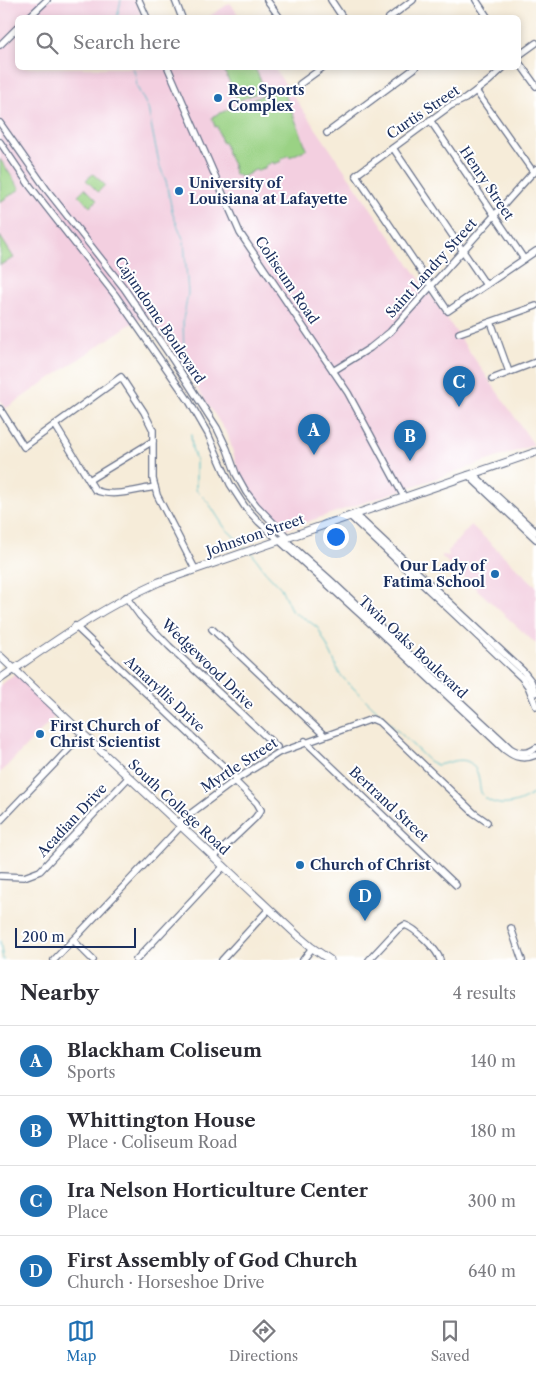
<!DOCTYPE html>
<html lang="en">
<head>
<meta charset="utf-8">
<style>
  :root { --surface:#fff; --page:#f2f2f3; --text:#2b2b33; --muted:#7c7c81; --line:#e1e1e2; --accent:#1f6fb2 }
  body { margin:0; font-family:"Libre Caslon Text",serif; background:var(--page); color:var(--text) }
  .scale { position:absolute; left:15px; bottom:12px; width:121px; box-sizing:border-box; padding-left:5px; border:2px solid #1b2f5e; border-top:0; font-size:14px; line-height:18px; white-space:nowrap; color:#1b2f5e; -webkit-text-stroke:4px #fff; paint-order:stroke }
  .you { position:absolute; left:335px; top:536px; width:18px; height:18px; margin:-12px; border:4px solid #fff; border-radius:50%; background:#1a73e8; box-shadow:0 0 0 8px #1a73e833 }
  .badge { display:grid; place-items:center; width:32px; height:32px; border-radius:50%; background:var(--accent); color:#fff; font-size:16px; font-weight:700 }
  .pin { position:absolute; translate:-50% -41px; filter:drop-shadow(0 1px 2px #0008) }
  .pin::after { content:''; position:absolute; top:26px; width:18px; height:15px; background:inherit; clip-path:polygon(0 0,100% 0,50% 100%) }
  .list { margin:0; padding:0; list-style:none }
  h2 { display:flex; justify-content:space-between; align-items:center; height:65px; margin:0; padding:0 20px; font-size:21px }
  h2 small { font-size:16px; font-weight:400; color:var(--muted) }
  .list li { display:grid; grid-template-columns:32px 1fr auto; gap:15px; align-items:center; box-sizing:border-box; height:70px; padding:0 20px; border-top:1px solid var(--line) }
  .list b { display:block; font-size:19px; white-space:nowrap }
  .list p { margin:0; font-size:16px; white-space:nowrap; color:var(--muted) }
  .list em { font-size:16px; font-style:normal; color:var(--muted) }
  .icon { flex:none; width:28px; height:28px; fill:none; stroke:currentColor; stroke-width:2; stroke-linecap:round; stroke-linejoin:round }
  .map { position:relative; flex:none; width:536px; height:960px; overflow:hidden }
  .search { position:absolute; background:var(--surface); box-shadow:0 2px 8px #0003; left:15px; right:15px; top:15px; height:55px; display:flex; align-items:center; gap:12px; box-sizing:border-box; padding:0 18px; border-radius:8px; color:var(--muted); font-size:19px }
  .sheet { height:345px; background:var(--surface) }
  nav { display:flex; justify-content:space-around; align-items:center; box-sizing:border-box; height:70px; border-top:1px solid var(--line); background:var(--surface); font-size:14px; color:var(--muted) }
  nav a { display:grid; justify-items:center; gap:2px }
  nav .on { color:var(--accent) }
  .map>svg:first-child { display:block }
</style>
</head>
<body>
<div class="map">
<svg width="536" height="960" viewBox="0 0 536 960">
  <rect width="100%" height="100%" fill="#fff"/>
  <filter id="ink" filterUnits="userSpaceOnUse"><feTurbulence type="fractalNoise" baseFrequency=".02" numOctaves="2"/><feDisplacementMap in="SourceGraphic" scale="10" xChannelSelector="R" yChannelSelector="G"/><feConvolveMatrix kernelMatrix="1 2 1 2 8 2 1 2 1" color-interpolation-filters="sRGB"/></filter>
  <filter id="wash" filterUnits="userSpaceOnUse"><feTurbulence type="fractalNoise" baseFrequency=".0096" numOctaves="4" result="noise"/><feDisplacementMap in="SourceGraphic" scale="20" xChannelSelector="R" yChannelSelector="G"/><feGaussianBlur stdDeviation="1.12" result="paint"/><feColorMatrix in="noise" values="0 0 0 0 0 0 0 0 0 0 0 0 0 0 0 0 0 1.4 0 .05"/><feComposite in="paint" operator="in"/></filter>
  <g filter="url(#wash)">
    <rect width="100%" height="100%" fill="#f6ecd9"/>
    <!-- built -->
    <g fill="#f3cfe0">
      <path d="M0,0h135l7,17 -124,1v50h256l260,377 -248,84 -23,-21 -13,-17 -12,-21 -10,-35 -79,-120 -20,10 -124,84 -5,-9z"/>
      <path d="M230,3l10,14h-32z"/>
      <path d="M471,525l65,61v58l-94,-87v-2l7,1 -1,-5z"/>
      <path d="M17,673l42,39 -59,61v-88z"/>
    </g>
    <!-- pitch -->
    <g fill="#9ad284" stroke="#5a8071">
      <path d="M223,68h32l10,22 -27,11z"/>
      <path d="M282,87l25,62 -17,8 -1,-2 -8,4 1,2 -8,3 -1,-2 -8,4v2l-7,3 -1,-2 -8,4v1l-8,3 -6,-3 -2,-6 1,-1 -8,-16 1,-1 -3,-8 -2,1 -5,-17 -2,1 -3,-9 1,-2z"/>
      <path d="M0,159l20,30 -20,13z"/>
      <path d="M93,174l12,11 -7,7 -12,-12z"/>
      <path d="M85,188l12,12 -7,7 -12,-12z"/>
      <path d="M0,236l14,22 -14,7z"/>
    </g>
    <g fill="none" stroke-linecap="round" stroke-linejoin="round">
      <!-- stream -->
      <g stroke="#4bbac4" stroke-width="1">
        <path d="M117,18l4,-18"/>
        <path d="M133,68l2,5 2,14 11,21 6,31 6,28 6,14 7,34 11,26 4,52 -5,27 1,34"/>
        <path d="M191,434l1,14 4,13v29l12,12 17,26 21,20"/>
        <path d="M251,552l14,19 16,17 11,24 14,7 12,9 15,30 7,17 89,86 8,4c15,-2 33,-14 41,10 2,7 1,13 4,20 15,16 40,9 54,-4"/>
        <path d="M0,941l3,19"/>
      </g>
    </g>
  </g>
  <g filter="url(#ink)">
    <g fill="none" stroke-linecap="round" stroke-linejoin="round">
      <defs>
        <g id="minor">
          <path d="M139,0l8,18"/>
          <path d="M175,0l7,18"/>
          <path d="M267,0l13,18"/>
          <path d="M331,0l12,18"/>
          <path d="M476,0l12,18"/>
          <path d="M28,18l19,-18"/>
          <path d="M389,18l24,-18"/>
          <path d="M0,45l18,-18"/>
          <path d="M518,56l18,-13"/>
          <path d="M518,61l18,25"/>
          <path d="M168,68l72,165 108,160 56,104"/>
          <path d="M503,68l-14,13 -24,18 -15,7 -94,69 92,136 88,-60"/>
          <path d="M300,84l22,-16"/>
          <path d="M476,91l58,82"/>
          <path d="M430,120l94,139"/>
          <path d="M0,123l47,67 77,98 47,69 46,71 10,21 9,25 10,18 10,13 31,32"/>
          <path d="M327,133l88,-65"/>
          <path d="M0,142l30,44 86,110 73,105 19,33 22,50 15,23 14,15 112,102 134,126c10,8 19,10 31,5"/>
          <path d="M393,148l93,137"/>
          <path d="M491,322l18,50"/>
          <path d="M459,333l77,-27"/>
          <path d="M333,371l37,-23 20,-16 146,-163"/>
          <path d="M492,379l44,-17"/>
          <path d="M0,409l24,38 97,-70 23,35 9,18v49l4,16 38,74"/>
          <path d="M55,425l40,65c17,8 41,0 60,-3"/>
          <path d="M473,474l63,58"/>
          <path d="M468,475l68,64"/>
          <path d="M89,480l64,-39"/>
          <path d="M355,514l168,157 8,10 5,12"/>
          <path d="M350,516l172,162 6,8 8,20"/>
          <path d="M284,539l44,39 182,170c9,6 18,6 26,0"/>
          <path d="M126,597l14,19 29,30 108,101"/>
          <path d="M75,626l162,153"/>
          <path d="M212,629l112,106"/>
          <path d="M305,741l151,144"/>
          <path d="M0,821l83,-87"/>
          <path d="M178,823l59,-44 41,-26 94,-34 7,3 95,91 13,9"/>
          <path d="M214,857l41,-39 6,-8 -4,-7 -22,-22"/>
          <path d="M0,876l24,1 16,-6 89,-94"/>
          <path d="M511,928l11,32"/>
          <path d="M73,940l20,20"/>
          <path d="M54,960l127,-134"/>
          <path d="M136,960l88,-94"/>
          <path d="M222,960l47,-51"/>
          <path d="M303,960l9,-12"/>
          <path d="M369,960l28,-30 8,-5c10,3 33,25 35,35"/>
        </g>
        <g id="major">
          <path d="M0,656l298,280 13,11 19,13"/>
          <path d="M0,679c54,-37 99,-70 159,-97l377,-130"/>
        </g>
      </defs>
      <!-- minor casing -->
      <use href="#minor" stroke="#687189" stroke-width="8"/>
      <!-- major casing -->
      <use href="#major" stroke="#687189" stroke-width="9"/>
      <!-- minor -->
      <use href="#minor" stroke="#fff" stroke-width="5.5"/>
      <!-- major -->
      <use href="#major" stroke="#fff" stroke-width="7"/>
    </g>
  </g>
  <!-- markers -->
  <g fill="#1f6fb2" stroke="#fff" stroke-width="2">
    <circle cx="218" cy="98" r="5"/>
    <circle cx="179" cy="191" r="5"/>
    <circle cx="495" cy="574" r="5"/>
    <circle cx="40" cy="734" r="5"/>
    <circle cx="300" cy="865" r="5"/>
  </g>
  <g text-anchor="middle" dominant-baseline="central" stroke-width="4" stroke-linejoin="round" paint-order="stroke">
    <!-- poi labels -->
    <g font-size="14" font-weight="bold" fill="#1b2f5e" stroke="#fff" text-anchor="start">
      <text x="228" y="90">Rec Sports<tspan x="228" dy="16">Complex</tspan></text>
      <text x="189" y="183">University of<tspan x="189" dy="16">Louisiana at Lafayette</tspan></text>
      <text x="485" y="566" text-anchor="end">Our Lady of<tspan x="485" dy="16">Fatima School</tspan></text>
      <text x="50" y="726">First Church of<tspan x="50" dy="16">Christ Scientist</tspan></text>
      <text x="310" y="865">Church of Christ</text>
    </g>
    <!-- street labels -->
    <g font-size="14" fill="#1b2f5e" stroke="#fff">
      <text transform="translate(423 112) rotate(-34)">Curtis Street</text>
      <text transform="translate(487 183) rotate(56)">Henry Street</text>
      <text transform="translate(431 268) rotate(-48)">Saint Landry Street</text>
      <text transform="translate(287 280) rotate(56)">Coliseum Road</text>
      <text transform="translate(160 320) rotate(56)">Cajundome Boulevard</text>
      <text transform="translate(255 535) rotate(-19)">Johnston Street</text>
      <text transform="translate(413 647) rotate(43)">Twin Oaks Boulevard</text>
      <text transform="translate(208 664) rotate(44)">Wedgewood Drive</text>
      <text transform="translate(165 694) rotate(43)">Amaryllis Drive</text>
      <text transform="translate(239 765) rotate(-33)">Myrtle Street</text>
      <text transform="translate(389 804) rotate(43)">Bertrand Street</text>
      <text transform="translate(179 807) rotate(43)">South College Road</text>
      <text transform="translate(72 820) rotate(-47)">Acadian Drive</text>
    </g>
  </g>
</svg>
<div class="scale">200 m</div>
<div class="you"></div>
<div class="pin badge" style="left:314px;top:455px">A</div>
<div class="pin badge" style="left:410px;top:461px">B</div>
<div class="pin badge" style="left:459px;top:407px">C</div>
<div class="pin badge" style="left:365px;top:921px">D</div>
<div class="search"><svg class="icon" aria-label="search" viewBox="0 0 24 24"><circle cx="10" cy="10" r="6"/><path d="M15 15l6 6"/></svg>Search here</div>
</div>
<section class="sheet">
<h2>Nearby<small>4 results</small></h2>
<ul class="list">
<li><span class="badge">A</span><div><b>Blackham Coliseum</b><p>Sports</p></div><em>140 m</em></li>
<li><span class="badge">B</span><div><b>Whittington House</b><p>Place · Coliseum Road</p></div><em>180 m</em></li>
<li><span class="badge">C</span><div><b>Ira Nelson Horticulture Center</b><p>Place</p></div><em>300 m</em></li>
<li><span class="badge">D</span><div><b>First Assembly of God Church</b><p>Church · Horseshoe Drive</p></div><em>640 m</em></li>
</ul>
</section>
<nav>
<a class="on"><svg class="icon" aria-label="map" viewBox="0 0 24 24"><path d="M3 6l6-2 6 2 6-2v14l-6 2-6-2-6 2zM9 4v14M15 6v14"/></svg>Map</a>
<a><svg class="icon" aria-label="directions" viewBox="0 0 24 24"><path d="M12 3l9 9-9 9-9-9zM9 14v-3h6M13 9l2 2-2 2"/></svg>Directions</a>
<a><svg class="icon" aria-label="saved" viewBox="0 0 24 24"><path d="M7 4h10v16l-5-4-5 4z"/></svg>Saved</a>
</nav>
</body>
</html>
